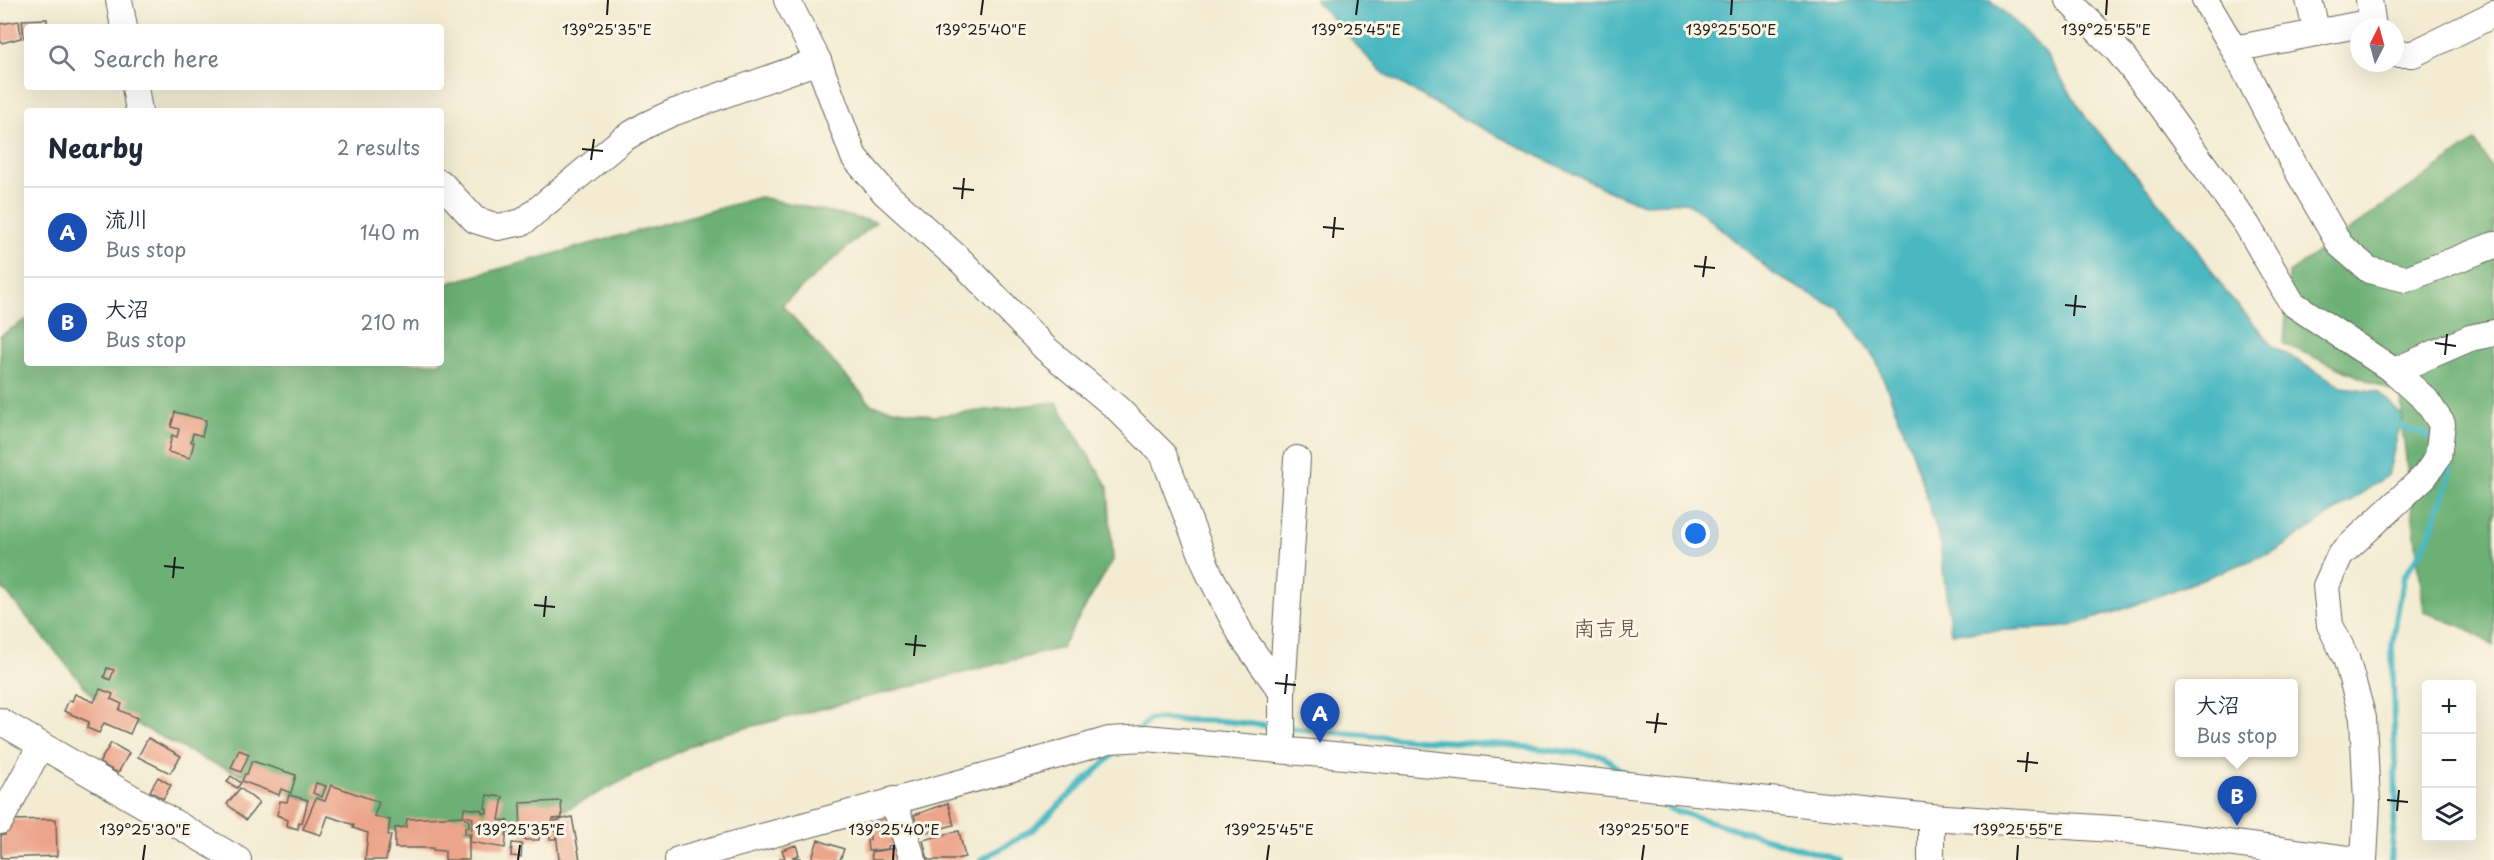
<!DOCTYPE html>
<html lang="en">
<head>
<meta charset="utf-8">
<style>
  :root { --surface:#fff; --page:#f6f6f7; --text:#1f2937; --muted:#747a83; --line:#e0e1e3; --accent:#c8321e }
  body { margin:0; font-family:"Playpen Sans","Klee One",sans-serif; background:var(--page); color:var(--text) }
  .controls { position:absolute; right:18px; bottom:18px; display:grid; overflow:hidden; border-radius:6px; box-shadow:0 6px 24px #0002 }
  .controls button { width:54px; height:54px; display:grid; place-items:center; padding:0; border:0; border-bottom:2px solid var(--line); background:var(--surface); color:var(--text); font:30px sans-serif }
  .compass { position:absolute; left:2350px; top:18px; width:54px; height:54px; border-radius:50%; background:var(--surface); box-shadow:0 6px 24px #0002; rotate:6deg }
  .you { position:absolute; left:1696px; top:534px; width:21px; height:21px; margin:-15px; border:4px solid #fff; border-radius:50%; background:#1a73e8; box-shadow:0 0 0 9px #1a73e833 }
  .badge { display:grid; place-items:center; width:39px; height:39px; border-radius:50%; background:var(--accent); color:#fff; font-size:20px; font-weight:700 }
  .pin { position:absolute; translate:-50% -50px; filter:drop-shadow(0 2px 3px #0008) }
  .pin::after { content:''; position:absolute; top:32px; width:21px; height:18px; background:inherit; clip-path:polygon(0 0,100% 0,50% 100%) }
  .popup { position:absolute; left:2175px; top:679px; width:123px; height:78px; box-sizing:border-box; display:grid; place-content:center; border-radius:6px; background:var(--surface); filter:drop-shadow(0 2px 4px #0005); font-size:20px; white-space:nowrap; color:var(--muted) }
  .popup b { font-size:22px; color:var(--text) }
  .popup::after { content:''; position:absolute; left:50%; top:100%; margin-left:-12px; border:12px solid transparent; border-top-color:var(--surface) }
  .list { margin:0; padding:0; list-style:none }
  h2 { display:flex; justify-content:space-between; align-items:center; height:78px; margin:0; padding:0 24px; font-size:26px }
  h2 small { font-size:20px; font-weight:400; color:var(--muted) }
  .list li { display:grid; grid-template-columns:39px 1fr auto; gap:18px; align-items:center; box-sizing:border-box; height:90px; padding:0 24px; border-top:2px solid var(--line) }
  .list b { display:block; font-size:22px; white-space:nowrap }
  .list p { margin:0; font-size:20px; white-space:nowrap; color:var(--muted) }
  .list em { font-size:20px; font-style:normal; color:var(--muted) }
  .icon { flex:none; width:33px; height:33px; fill:none; stroke:currentColor; stroke-width:2; stroke-linecap:round; stroke-linejoin:round }
  .map { position:relative; flex:none; width:2494px; height:860px; overflow:hidden }
  .search { position:absolute; background:var(--surface); box-shadow:0 6px 24px #0002; left:24px; top:24px; width:420px; height:66px; display:flex; align-items:center; gap:15px; box-sizing:border-box; padding:0 21px; border-radius:6px; color:var(--muted); font-size:22px }
  .panel { position:absolute; background:var(--surface); box-shadow:0 6px 24px #0002; left:24px; top:108px; width:420px; height:258px; border-radius:6px }
  .map>svg:first-child { display:block }
</style>
</head>
<body>
<div class="map">
<svg width="2494" height="860" viewBox="0 0 2494 860">
  <rect width="100%" height="100%" fill="#fcf5e5"/>
  <filter id="ink" filterUnits="userSpaceOnUse"><feTurbulence type="fractalNoise" baseFrequency=".0167" numOctaves="2"/><feDisplacementMap in="SourceGraphic" scale="12" xChannelSelector="R" yChannelSelector="G"/><feConvolveMatrix kernelMatrix="1 2 1 2 8 2 1 2 1" color-interpolation-filters="sRGB"/></filter>
  <filter id="wash" filterUnits="userSpaceOnUse"><feTurbulence type="fractalNoise" baseFrequency=".008" numOctaves="4" result="noise"/><feDisplacementMap in="SourceGraphic" scale="24" xChannelSelector="R" yChannelSelector="G"/><feGaussianBlur stdDeviation="1.35" result="paint"/><feColorMatrix in="noise" values="0 0 0 0 0 0 0 0 0 0 0 0 0 0 0 0 0 1.4 0 .05"/><feComposite in="paint" operator="in"/></filter>
  <g filter="url(#wash)">
    <rect width="100%" height="100%" fill="#f3ecd3"/>
    <!-- forest -->
    <g fill="#6cb074" stroke="#446648" stroke-width="1.5">
      <path d="M2475,141l19,31v474l-26,-17 -44,-17 -21,-178 -2,-39 -117,-51 5,-71z"/>
      <path d="M760,197l116,25 -94,83 90,100 62,11 122,-14 52,85 5,73 -52,88 -355,90 -176,90 -146,2 -177,-69 -107,-56 -100,-120v-249l27,-17v44h414v-78z"/>
    </g>
    <!-- water -->
    <path fill="#49b8c1" stroke="#326a6e" stroke-width="1.5" d="M1315,0h676l52,50 44,69 104,121 35,52 48,55 69,40 36,5 23,24 -14,59 -110,75 -154,59 -57,18 -116,6 -12,-96 -27,-86 -36,-91 -38,-52 -63,-33 -69,-59 -20,-14 -42,2 -31,-11 -158,-78 -74,-43z"/>
    <g fill="none" stroke-linecap="round" stroke-linejoin="round">
      <!-- stream -->
      <g stroke="#49b8c1" stroke-width="6">
        <path d="M2400,426l30,10 2,3"/>
        <path d="M1288,728l132,12 88,5 95,11 26,21"/>
        <path d="M1138,731l12,-12 72,2 53,5"/>
        <path d="M1654,797l15,12 170,51"/>
        <path d="M981,860l53,-31 86,-81"/>
        <path d="M2391,860l5,-60 -4,-154 11,-68 22,-33 22,-59 3,-14 -4,-15"/>
      </g>
    </g>
    <g id="blocks">
      <!-- building -->
      <g fill="#eca58b">
        <path d="M47,19v8h-20v11h-3l-2,-18z"/>
        <path d="M19,21l2,17 -19,5 -2,-2v-17z"/>
        <path d="M175,412l31,8 -4,16 -9,-3 -2,9h3l-4,16 -22,-6 4,-17 5,2 2,-8 -8,-2z"/>
        <path d="M107,668l7,2 -4,10 -6,-3z"/>
        <path d="M100,689l13,5 -2,5 11,5 -3,6 18,8 -7,16 -26,-11 -5,10 -12,-5 2,-6 -25,-11 5,-11 3,1 3,-7 19,8z"/>
        <path d="M148,738l33,18 -11,17 -32,-16z"/>
        <path d="M111,743l18,10 -11,20 -19,-10z"/>
        <path d="M239,750l10,4 -8,18 -10,-4z"/>
        <path d="M252,761l44,14 -5,18 -10,-4 -2,6 -37,-14 3,-7h2z"/>
        <path d="M231,776l10,7 -4,5 -10,-6z"/>
        <path d="M158,777l13,8 -8,14 -13,-8z"/>
        <path d="M316,783l10,3 -4,11 -9,-4z"/>
        <path d="M331,785l48,17 -5,14 16,4 -2,15h3l-5,25h-21l3,-27 -15,-5 1,-3 -26,-9 -7,19 -18,-6 13,-31 9,3z"/>
        <path d="M240,788l19,15 -13,17 -19,-16z"/>
        <path d="M289,795l19,5 -6,23 -3,-1 -1,7 -11,-3 1,-6 -11,-5 3,-14 7,1z"/>
        <path d="M487,795l16,2 -4,23 9,1 -3,27 -35,-6 3,-24 -8,-2v3l4,1v7h-4v7h4v26h-24v-9l-12,-1v-2h-38v-20l11,-1 1,-8 56,-3 1,-8 18,2v3h5v-4l-2,-1z"/>
        <path d="M561,801l1,17 -9,1 -1,5h-4v7l-8,1 -1,8h-14v-2h-4l-1,-35z"/>
        <path d="M948,803l6,22 -34,9 -6,-19z"/>
        <path d="M893,815l2,30 -7,1v3l-20,2 -1,-10 3,-1v-19z"/>
        <path d="M572,817l8,43h-21l-4,-39z"/>
        <path d="M56,819l1,37 -56,2v-23h4l-1,-8 6,-7z"/>
        <path d="M549,825h7v14h-6z"/>
        <path d="M959,831l6,26 -13,3h-24l-5,-20z"/>
        <path d="M818,840l26,9 -4,11h-29z"/>
        <path d="M512,843l10,1 -1,13 -10,-1z"/>
        <path d="M796,845l3,10 -7,2 8,1v2h-20v-2h5l-3,-8z"/>
        <path d="M897,848l9,12h-34l-1,-8z"/>
      </g>
    </g>
  </g>
  <g filter="url(#ink)">
    <use href="#blocks" fill-opacity="0" stroke="#67655c" stroke-width="1.5"/>
    <g fill="none" stroke-linecap="round" stroke-linejoin="round">
      <defs>
        <g id="minor">
          <path d="M119,0l5,27"/>
          <path d="M787,0l31,61 36,96 31,36 77,69 84,87 71,59 46,46 46,119 34,65 39,54v58"/>
          <path d="M2068,0l50,51 42,53 87,121 45,78 102,68 32,29 16,24 -4,33 -13,19 -85,79 -14,31 4,39 16,33 17,60 4,85 -3,57"/>
          <path d="M2205,0l29,49 58,112 48,84 29,25 37,9 88,-34"/>
          <path d="M2309,0l8,33"/>
          <path d="M2369,0l4,27"/>
          <path d="M2234,49l138,-27"/>
          <path d="M2395,54h18l81,-40"/>
          <path d="M135,87l4,24"/>
          <path d="M441,183l34,37 23,7 25,-5 100,-83 23,-14 26,-12 146,-52"/>
          <path d="M2394,371l76,-33 24,-5"/>
          <path d="M1282,692l15,-233"/>
          <path d="M0,721l238,139"/>
          <path d="M893,800l20,60"/>
          <path d="M1931,817v43"/>
          <path d="M0,821l41,-76"/>
          <path d="M678,860c144,-40 289,-77 431,-120l37,-2 265,24 520,55 197,13 228,30"/>
        </g>
      </defs>
      <!-- minor casing -->
      <use href="#minor" stroke="#67655c" stroke-width="28"/>
      <!-- minor -->
      <use href="#minor" stroke="#fff" stroke-width="26"/>
    </g>
  </g>
  <!-- ticks -->
  <path fill="none" stroke="#1c1c1c" stroke-width="2" d="M607,15l1,-15M981,15l2,-15M1356,15l2,-15M1731,15l1,-15M2106,15l1,-15M582,149l21,2M591,160l3,-21M953,188l21,2M962,199l2,-21M1323,227l21,2M1333,238l2,-21M1694,266l21,2M1703,277l3,-21M2065,305l21,2M2074,316l2,-21M2435,343l21,3M2445,355l2,-21M164,566l20,2M173,578l2,-21M534,605l21,2M544,617l2,-21M905,644l21,2M914,656l2,-21M1275,683l21,2M1285,694l2,-20M1646,722l21,2M1655,733l3,-20M2017,761l21,2M2026,772l2,-20M2387,800l21,2M2397,811l2,-21M143,860l2,-15M518,860l2,-15M893,860l1,-15M1267,860l2,-15M1642,860l2,-15M2017,860l1,-15"/>
  <g text-anchor="middle" dominant-baseline="central" stroke-width="6" stroke-linejoin="round" paint-order="stroke">
    <!-- quarter labels -->
    <g font-size="22" fill="#654c43" stroke="#fcf5e5">
      <text x="1606" y="626">南吉見</text>
    </g>
  </g>
  <g font-size="15" text-anchor="middle" fill="#1c1c1c" stroke="#fcf5e5" stroke-width="6" stroke-linejoin="round" paint-order="stroke">
    <text x="607" y="35">139°25'35"E</text>
    <text x="981" y="35">139°25'40"E</text>
    <text x="1356" y="35">139°25'45"E</text>
    <text x="1731" y="35">139°25'50"E</text>
    <text x="2106" y="35">139°25'55"E</text>
    <text x="145" y="835">139°25'30"E</text>
    <text x="520" y="835">139°25'35"E</text>
    <text x="894" y="835">139°25'40"E</text>
    <text x="1269" y="835">139°25'45"E</text>
    <text x="1644" y="835">139°25'50"E</text>
    <text x="2018" y="835">139°25'55"E</text>
  </g>
</svg>
<div class="controls">
<button>+</button>
<button>−</button>
<button><svg class="icon" aria-label="layers" viewBox="0 0 24 24"><path d="M12 4l9 5-9 5-9-5zM3 14l9 5 9-5"/></svg></button>
</div>
<svg class="compass" viewBox="-18 -18 36 36"><path d="M0-13l5 13h-10z" fill="#e53935"/><path d="M0 13l5-13h-10z" fill="#747a83"/></svg>
<div class="you"></div>
<div class="pin badge" style="left:1320px;top:743px;background:#1a4fb4">A</div>
<div class="pin badge" style="left:2237px;top:826px;background:#1a4fb4">B</div>
<div class="popup"><b>大沼</b>Bus stop</div>
<div class="search"><svg class="icon" aria-label="search" viewBox="0 0 24 24"><circle cx="10" cy="10" r="6"/><path d="M15 15l6 6"/></svg>Search here</div>
<section class="panel">
<h2>Nearby<small>2 results</small></h2>
<ul class="list">
<li><span class="badge" style="background:#1a4fb4">A</span><div><b>流川</b><p>Bus stop</p></div><em>140 m</em></li>
<li><span class="badge" style="background:#1a4fb4">B</span><div><b>大沼</b><p>Bus stop</p></div><em>210 m</em></li>
</ul>
</section>
</div>
</body>
</html>
